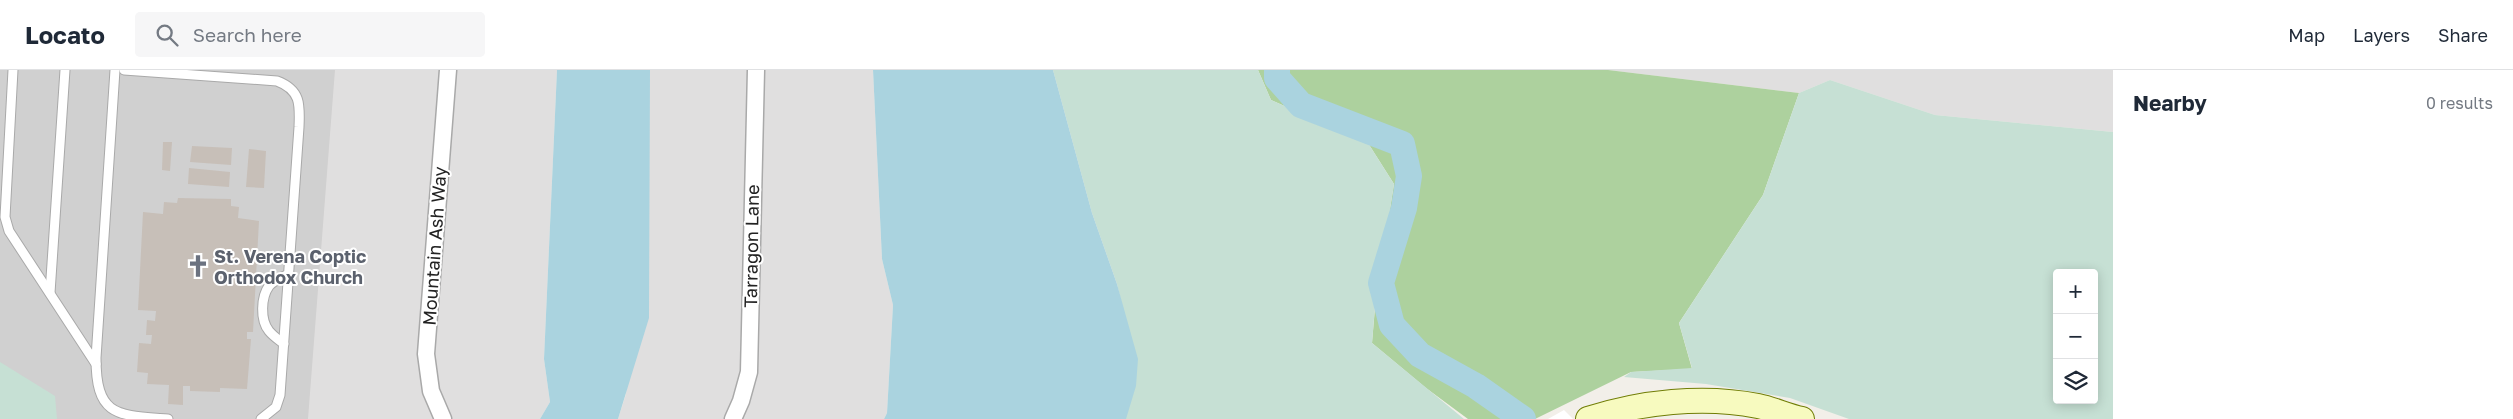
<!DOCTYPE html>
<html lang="en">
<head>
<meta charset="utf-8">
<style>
  :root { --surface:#fff; --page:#f6f6f7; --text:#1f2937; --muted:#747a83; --line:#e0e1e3 }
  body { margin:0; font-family:"Golos Text",sans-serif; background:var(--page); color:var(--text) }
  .controls { position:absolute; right:15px; bottom:15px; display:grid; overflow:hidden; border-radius:5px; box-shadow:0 2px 12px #0003 }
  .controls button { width:45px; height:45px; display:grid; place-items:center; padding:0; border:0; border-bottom:1px solid var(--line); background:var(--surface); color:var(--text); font:25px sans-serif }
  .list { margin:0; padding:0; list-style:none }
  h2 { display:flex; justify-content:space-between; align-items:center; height:65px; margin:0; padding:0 20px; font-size:21px }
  h2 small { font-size:16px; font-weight:400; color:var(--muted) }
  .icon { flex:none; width:28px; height:28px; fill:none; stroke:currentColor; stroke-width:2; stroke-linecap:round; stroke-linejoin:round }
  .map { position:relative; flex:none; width:2113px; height:349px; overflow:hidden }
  header { display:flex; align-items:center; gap:30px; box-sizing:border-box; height:70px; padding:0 25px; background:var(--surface); border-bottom:1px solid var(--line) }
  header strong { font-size:24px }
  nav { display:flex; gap:28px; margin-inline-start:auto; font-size:18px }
  .search { width:350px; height:45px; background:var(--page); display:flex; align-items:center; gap:12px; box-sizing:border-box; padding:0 18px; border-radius:5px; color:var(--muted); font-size:19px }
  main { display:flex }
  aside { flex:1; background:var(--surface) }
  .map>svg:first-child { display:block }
</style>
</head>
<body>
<header>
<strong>Locato</strong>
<div class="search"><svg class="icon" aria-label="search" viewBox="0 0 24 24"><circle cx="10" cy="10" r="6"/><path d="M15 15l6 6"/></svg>Search here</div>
<nav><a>Map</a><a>Layers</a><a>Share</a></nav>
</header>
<main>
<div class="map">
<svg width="2113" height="349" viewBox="0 0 2113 349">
  <rect width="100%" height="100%" fill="#f2efe9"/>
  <!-- residential -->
  <g fill="#e0dfdf">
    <path d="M326,0h231l-13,289 6,43 -10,17h-243z"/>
    <path d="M650,0h223l9,189 11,46 -6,108 -3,6h-266l8,-25z"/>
    <path d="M1608,0h505v62l-178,-17 -105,-35 -31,13z"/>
  </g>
  <!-- religious -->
  <path fill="#d0d0d0" d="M0,0h335l-27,349h-308z"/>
  <!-- forest -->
  <path fill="#add19e" d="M1258,0h350l191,23 -36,102 -84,128 13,46 -61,3 -96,47h-67l-42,-31 -54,-45 4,-47 18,-112 -26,-41 -97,-43z"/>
  <!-- wetland -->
  <g fill="#c6e0d4" fill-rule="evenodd">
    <path d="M1053,0h205l13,30 97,43 26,41 -19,122 -3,37 92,76h-338v-98l-9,-37 -25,-71z"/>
    <path d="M1830,10l105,35 178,17v287h-264l-59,-21 -84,-14 -82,-7 7,-5 61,-4 -13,-45 84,-128 36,-102zM2057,203h37v127h-37z"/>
    <path d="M0,292l55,34 2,23h-57z"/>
  </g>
  <!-- water -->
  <g fill="#aad3df">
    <path d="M557,0h93l-1,248 -31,101h-78l10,-17 -6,-43z"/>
    <path d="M873,0h180l39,143 25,71 21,75 -2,27 -10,33h-242l3,-6 6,-108 -11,-46z"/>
  </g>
  <!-- pier -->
  <path fill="#fff" d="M1564,340l9,9h-25z"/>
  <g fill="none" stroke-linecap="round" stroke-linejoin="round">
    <!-- river -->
    <path stroke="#aad3df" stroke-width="26" d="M1277,0v8l24,27 101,39 7,32 -5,32 -23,75 11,42 28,30 56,31 47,33"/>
  </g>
  <!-- building -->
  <g fill="#c7bfb8">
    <path d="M163,72h9l-2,29 -8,-1z"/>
    <path d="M192,76l40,2 -1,17 -41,-3z"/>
    <path d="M249,79l17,2 -2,37 -18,-1z"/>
    <path d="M189,98l41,4 -1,15 -41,-3z"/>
    <path d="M178,128l53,1v7l8,1 -1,11 21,3 -6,111h-6v7h4l-4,50 -27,-1v4l-30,-1v-5h-7v19l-15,-1 1,-19 -22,-1 1,-11 -11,-1 2,-29 12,1 1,-9h-6l1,-15 8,1 1,-10 -18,-1 5,-98 20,2 1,-12 13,1z"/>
  </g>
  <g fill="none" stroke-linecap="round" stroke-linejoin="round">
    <defs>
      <g id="lane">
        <path d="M13,0l-8,147 4,14 87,133"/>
        <path d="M115,0l-19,288c0,59 21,57 72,61"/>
        <path d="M124,0l153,11c24,9 23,24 22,46l-19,268 -4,12 -15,12"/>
        <path d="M50,223l15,-223"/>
        <path d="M284,274c-5,-4 -11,-8 -15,-13 -9,-11 -8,-34 0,-45 5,-6 13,-9 20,-12"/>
      </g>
      <g id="street">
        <path d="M443,349l-12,-28 -5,-37 22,-284"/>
        <path d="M733,349l8,-18 8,-29 7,-302"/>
      </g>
      <path id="secondary" d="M1588,349c53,-17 115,-24 170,-13 15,3 29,10 44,13"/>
    </defs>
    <!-- lane casing -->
    <use href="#lane" stroke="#a9a9a9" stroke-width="11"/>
    <!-- street casing -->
    <use href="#street" stroke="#a9a9a9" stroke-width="19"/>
    <!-- secondary casing -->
    <use href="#secondary" stroke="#707d05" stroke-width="26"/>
    <!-- lane -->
    <use href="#lane" stroke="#fff" stroke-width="9"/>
    <!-- street -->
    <use href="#street" stroke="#fff" stroke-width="16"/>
    <!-- secondary -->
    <use href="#secondary" stroke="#f7fabf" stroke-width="24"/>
  </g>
  <!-- icons -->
  <defs>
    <symbol id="church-bare" viewBox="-9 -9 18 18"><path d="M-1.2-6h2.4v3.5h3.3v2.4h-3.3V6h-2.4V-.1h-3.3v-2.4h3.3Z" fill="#6b7280" stroke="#fff" stroke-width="2.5" paint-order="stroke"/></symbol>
  </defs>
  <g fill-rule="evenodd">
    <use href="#church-bare" x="182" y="180" width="32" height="32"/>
  </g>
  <g text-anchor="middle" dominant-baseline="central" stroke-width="4" stroke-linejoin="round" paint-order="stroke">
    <!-- street labels -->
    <g font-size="18" fill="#222" stroke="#fff">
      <text transform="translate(434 176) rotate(-86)">Mountain Ash Way</text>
      <text transform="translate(751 176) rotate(-89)">Tarragon Lane</text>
    </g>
    <!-- worship labels -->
    <g font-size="18" font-weight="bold" fill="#5b616d" stroke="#fff" text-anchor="start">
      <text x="214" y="186">St. Verena Coptic<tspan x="214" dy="21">Orthodox Church</tspan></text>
    </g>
  </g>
</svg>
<div class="controls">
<button>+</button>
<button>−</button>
<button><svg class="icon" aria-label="layers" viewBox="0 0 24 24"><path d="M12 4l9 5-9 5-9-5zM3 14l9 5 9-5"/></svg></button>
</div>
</div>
<aside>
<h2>Nearby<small>0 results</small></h2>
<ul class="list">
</ul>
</aside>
</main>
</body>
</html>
